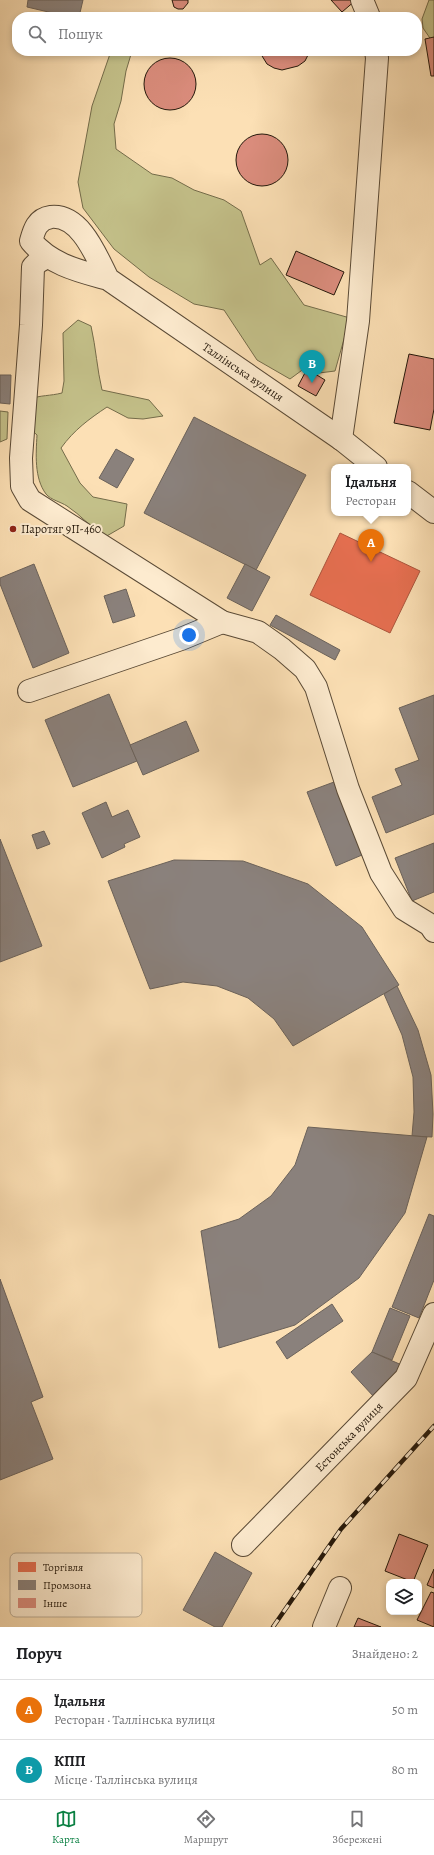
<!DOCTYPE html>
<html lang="uk">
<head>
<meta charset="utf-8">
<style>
  :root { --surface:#fff; --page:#f6f6f6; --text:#202124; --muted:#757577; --line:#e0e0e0; --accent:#0b8043 }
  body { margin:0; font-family:Alegreya,serif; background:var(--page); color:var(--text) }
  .controls { position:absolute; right:12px; bottom:12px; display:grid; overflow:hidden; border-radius:8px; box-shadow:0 2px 6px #0003 }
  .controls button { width:36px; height:36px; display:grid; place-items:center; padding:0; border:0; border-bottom:1px solid var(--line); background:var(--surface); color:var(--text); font:20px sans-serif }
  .you { position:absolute; left:189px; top:635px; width:14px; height:14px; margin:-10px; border:3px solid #fff; border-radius:50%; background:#1a73e8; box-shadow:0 0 0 6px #1a73e833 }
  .badge { display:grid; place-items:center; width:26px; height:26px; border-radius:50%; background:var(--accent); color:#fff; font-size:13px; font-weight:700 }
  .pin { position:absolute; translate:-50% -33px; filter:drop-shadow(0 1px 2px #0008) }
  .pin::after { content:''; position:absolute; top:21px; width:14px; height:12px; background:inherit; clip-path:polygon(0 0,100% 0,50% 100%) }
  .popup { position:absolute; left:331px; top:464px; width:80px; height:52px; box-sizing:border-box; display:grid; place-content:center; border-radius:8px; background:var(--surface); filter:drop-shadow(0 1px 3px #0005); font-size:13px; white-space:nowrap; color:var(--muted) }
  .popup b { font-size:15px; color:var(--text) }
  .popup::after { content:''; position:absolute; left:50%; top:100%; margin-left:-8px; border:8px solid transparent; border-top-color:var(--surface) }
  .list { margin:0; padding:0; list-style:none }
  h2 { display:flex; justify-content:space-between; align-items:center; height:52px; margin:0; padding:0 16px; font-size:17px }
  h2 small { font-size:13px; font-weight:400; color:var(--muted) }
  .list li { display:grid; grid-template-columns:26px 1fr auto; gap:12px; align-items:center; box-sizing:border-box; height:60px; padding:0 16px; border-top:1px solid var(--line) }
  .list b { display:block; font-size:15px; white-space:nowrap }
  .list p { margin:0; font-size:13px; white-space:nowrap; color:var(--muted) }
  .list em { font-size:13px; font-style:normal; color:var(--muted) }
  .icon { flex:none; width:22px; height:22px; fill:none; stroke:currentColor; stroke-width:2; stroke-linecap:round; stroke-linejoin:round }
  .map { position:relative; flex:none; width:434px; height:1627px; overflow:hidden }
  .search { position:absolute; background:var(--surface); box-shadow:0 2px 6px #0003; left:12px; right:12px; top:12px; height:44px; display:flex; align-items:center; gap:10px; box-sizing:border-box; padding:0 14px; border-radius:16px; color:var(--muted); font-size:15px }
  .sheet { height:172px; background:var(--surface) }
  nav { display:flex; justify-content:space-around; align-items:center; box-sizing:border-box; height:56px; border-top:1px solid var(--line); background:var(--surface); font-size:11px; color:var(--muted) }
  nav a { display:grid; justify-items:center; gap:2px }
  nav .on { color:var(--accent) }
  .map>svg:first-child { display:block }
</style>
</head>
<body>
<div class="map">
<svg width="434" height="1627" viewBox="0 0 434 1627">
  <rect width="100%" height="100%" fill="#fce0b5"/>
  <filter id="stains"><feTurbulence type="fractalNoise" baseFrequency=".005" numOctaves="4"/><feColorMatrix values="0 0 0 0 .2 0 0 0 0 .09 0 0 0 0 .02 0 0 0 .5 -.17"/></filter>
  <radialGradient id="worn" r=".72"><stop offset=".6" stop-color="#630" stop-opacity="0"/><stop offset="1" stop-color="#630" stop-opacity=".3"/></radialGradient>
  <!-- green -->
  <g fill="#c4c18a" stroke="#746c4a">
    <path d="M429,0h5v44l-11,-16 -1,-9z"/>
    <path d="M111,51h21l-6,20 -5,30 -7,23 2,25 36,25 20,4 22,12 30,10 17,11 19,54 11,-7 33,47 46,13 -15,53 -16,2 -14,-5 -15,11 -33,-19 -33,-50 -30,-6 -45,-27 -35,-28 -31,-41 -5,-26 14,-76z"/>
    <path d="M78,320l13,6c5,22 6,43 11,64l47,10 14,16 -20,3 -15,-1 -21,-11c-18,12 -33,23 -46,41l19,35 13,14 34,7 -3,22 -19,11c-14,-9 -24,-22 -38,-31 -6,-4 -16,-6 -21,-12 -12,-16 -10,-40 -9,-59l-12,-11 5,-25c11,-4 20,-3 32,-6l2,-12 -1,-48z"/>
    <path d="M0,411l8,1 -1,27 -7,3z"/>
  </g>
  <!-- shops -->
  <path fill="#e76f51" stroke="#ac553c" d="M340,533l80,38 -30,62 -80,-38z"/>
  <!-- industry -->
  <g fill="#8a817c" stroke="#6b625a">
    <path d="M28,0h55l-4,17h-9l-43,-10z"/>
    <path d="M0,375h11l-1,29 -10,-1z"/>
    <path d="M194,417l112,58 -50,95 -112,-57z"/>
    <path d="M116,449l18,10 -17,29 -18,-10z"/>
    <path d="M34,564l35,89 -36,15 -33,-84v-6z"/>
    <path d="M245,564l25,13 -18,34 -25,-13z"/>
    <path d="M126,589l9,27 -22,7 -9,-27z"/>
    <path d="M276,615l64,35 -5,10 -65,-35z"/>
    <path d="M109,694l28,67 -64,26 -28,-67z"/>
    <path d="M434,695v119l-48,19 -14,-36 30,-12 -7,-16 24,-9 -20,-52z"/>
    <path d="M186,721l13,30 -56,24 -13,-30z"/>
    <path d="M334,782l28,73 -26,11 -29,-74z"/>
    <path d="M106,802l6,15 16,-7 12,27 -16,7 1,3 -23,11 -20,-45z"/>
    <path d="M44,831l6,13 -13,5 -5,-14z"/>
    <path d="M0,839l42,107 -42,16z"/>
    <path d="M434,843v49l-22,9 -17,-43z"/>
    <path d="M174,860l69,1 65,23 54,43 37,58 -106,61 -19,-27 -26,-21 -31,-12 -34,-4 -33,7 -42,-108z"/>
    <path d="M397,986l21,44 13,45 2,39 -1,23 -20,-1 2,-24 -1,-35 -11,-42 -18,-41z"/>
    <path d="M308,1127l119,10 -22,76 -46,65 -64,47 -76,23 -18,-117 38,-12 32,-23 24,-31z"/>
    <path d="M429,1214l5,2v64l-15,38 -27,-11z"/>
    <path d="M0,1279l43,118 -12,5 22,57 -53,21z"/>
    <path d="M332,1304l11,17 -56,38 -11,-17z"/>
    <path d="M390,1308l20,8 -18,44 -20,-8z"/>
    <path d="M372,1352l32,14 -30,31 -23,-25z"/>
    <path d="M215,1552l37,21 -30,54h-7l-32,-17z"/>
  </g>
  <!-- building -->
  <g fill="#da8c7c" stroke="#24180b">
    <path d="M172,0h16v3l-5,6h-5l-4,-2z"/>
    <path d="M331,0h25l-14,12z"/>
    <path d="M434,37v39h-3l-6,-37z"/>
    <path d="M259,51h51l-5,10 -7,5 -16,4 -8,-2 -7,-4z"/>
    <circle cx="170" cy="84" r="26"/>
    <circle cx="262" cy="160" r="26"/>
    <path d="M296,251l48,21 -10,23 -48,-20z"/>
    <path d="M409,354l25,5v50l-4,21 -36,-7z"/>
    <path d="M307,369l18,11 -9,16 -18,-10z"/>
    <path d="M399,1534l29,11 -15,37 -28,-11z"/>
    <path d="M434,1569v19l-7,-3z"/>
    <path d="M431,1592l3,1v34l-17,-7z"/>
    <path d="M358,1618l23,9h-27z"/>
  </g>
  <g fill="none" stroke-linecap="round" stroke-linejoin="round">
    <defs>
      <g id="minor">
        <path d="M362,0l7,17"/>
        <path d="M47,257l-9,5 -5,5 -2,58 -10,133 1,28 8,14 192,122 36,10 24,17 23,20 11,18 32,102 33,84 23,36 26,16 4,6"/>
        <path d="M108,279c-11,-21 -27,-65 -57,-62 -14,2 -17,13 -20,24 20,24 48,30 77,38l233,160 35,28"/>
        <path d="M341,439l17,-118 19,-263 -1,-7"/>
        <path d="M408,492l26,20"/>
        <path d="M29,691l152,-52 41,-17"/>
        <path d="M243,1545l163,-167 28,-64"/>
        <path d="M324,1627l16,-39"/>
      </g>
    </defs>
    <!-- minor casing -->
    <use href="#minor" stroke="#5a4a36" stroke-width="24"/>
    <!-- minor -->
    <use href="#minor" stroke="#fdebcf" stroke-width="22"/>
    <defs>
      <path id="rail" d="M273,1627l68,-98 93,-103"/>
    </defs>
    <!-- rail casing -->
    <use href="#rail" stroke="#24180b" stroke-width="4.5"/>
    <!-- rail -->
    <use href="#rail" stroke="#fdebcf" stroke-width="3" stroke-dasharray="9" stroke-linecap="butt"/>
  </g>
  <!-- markers -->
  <circle fill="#8f2418" stroke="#fdebcf" stroke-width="1.5" cx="13" cy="529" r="4"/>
  <g text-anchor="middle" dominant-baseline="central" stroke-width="4" stroke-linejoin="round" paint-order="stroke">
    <!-- street labels -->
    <g font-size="12" fill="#24180b" stroke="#fdebcf">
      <text transform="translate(243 372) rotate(34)">Таллінська вулиця</text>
      <text transform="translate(349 1437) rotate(-46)">Естонська вулиця</text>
    </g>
    <!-- poi labels -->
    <g font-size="12" fill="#24180b" stroke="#fdebcf" text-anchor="start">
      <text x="21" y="529">Паротяг 9П-460</text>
    </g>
  </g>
  <!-- legend -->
  <rect x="10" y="1553" width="132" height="64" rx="6" fill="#fdebcf" stroke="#bcac94" stroke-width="1"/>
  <rect x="18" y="1562" width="18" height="10" fill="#e76f51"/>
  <rect x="18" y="1580" width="18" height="10" fill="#8a817c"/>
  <rect x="18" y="1598" width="18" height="10" fill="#da8c7c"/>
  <g font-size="11" fill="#24180b">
    <text x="43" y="1571">Торгівля</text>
    <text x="43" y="1589">Промзона</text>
    <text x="43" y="1607">Інше</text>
  </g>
  <rect width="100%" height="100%" filter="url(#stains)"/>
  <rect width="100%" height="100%" fill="url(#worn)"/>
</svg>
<div class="controls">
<button><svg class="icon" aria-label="layers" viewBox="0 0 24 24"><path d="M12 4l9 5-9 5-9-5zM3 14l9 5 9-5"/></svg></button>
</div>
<div class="you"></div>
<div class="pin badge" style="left:371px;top:562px;background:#e8710a">A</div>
<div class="popup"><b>Їдальня</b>Ресторан</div>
<div class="pin badge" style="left:312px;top:383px;background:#0f9aa8">B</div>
<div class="search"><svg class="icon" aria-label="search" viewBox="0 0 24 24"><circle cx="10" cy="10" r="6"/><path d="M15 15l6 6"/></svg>Пошук</div>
</div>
<section class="sheet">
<h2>Поруч<small>Знайдено: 2</small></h2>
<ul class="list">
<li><span class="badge" style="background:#e8710a">A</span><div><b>Їдальня</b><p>Ресторан · Таллінська вулиця</p></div><em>50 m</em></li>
<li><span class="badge" style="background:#0f9aa8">B</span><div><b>КПП</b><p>Місце · Таллінська вулиця</p></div><em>80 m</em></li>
</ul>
</section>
<nav>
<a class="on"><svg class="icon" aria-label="map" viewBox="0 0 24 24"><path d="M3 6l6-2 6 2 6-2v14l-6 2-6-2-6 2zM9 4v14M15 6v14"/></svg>Карта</a>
<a><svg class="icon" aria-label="directions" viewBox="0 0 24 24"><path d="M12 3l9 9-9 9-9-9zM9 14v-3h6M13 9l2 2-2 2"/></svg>Маршрут</a>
<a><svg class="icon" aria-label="saved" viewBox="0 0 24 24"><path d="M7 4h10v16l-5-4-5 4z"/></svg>Збережені</a>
</nav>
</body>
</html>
